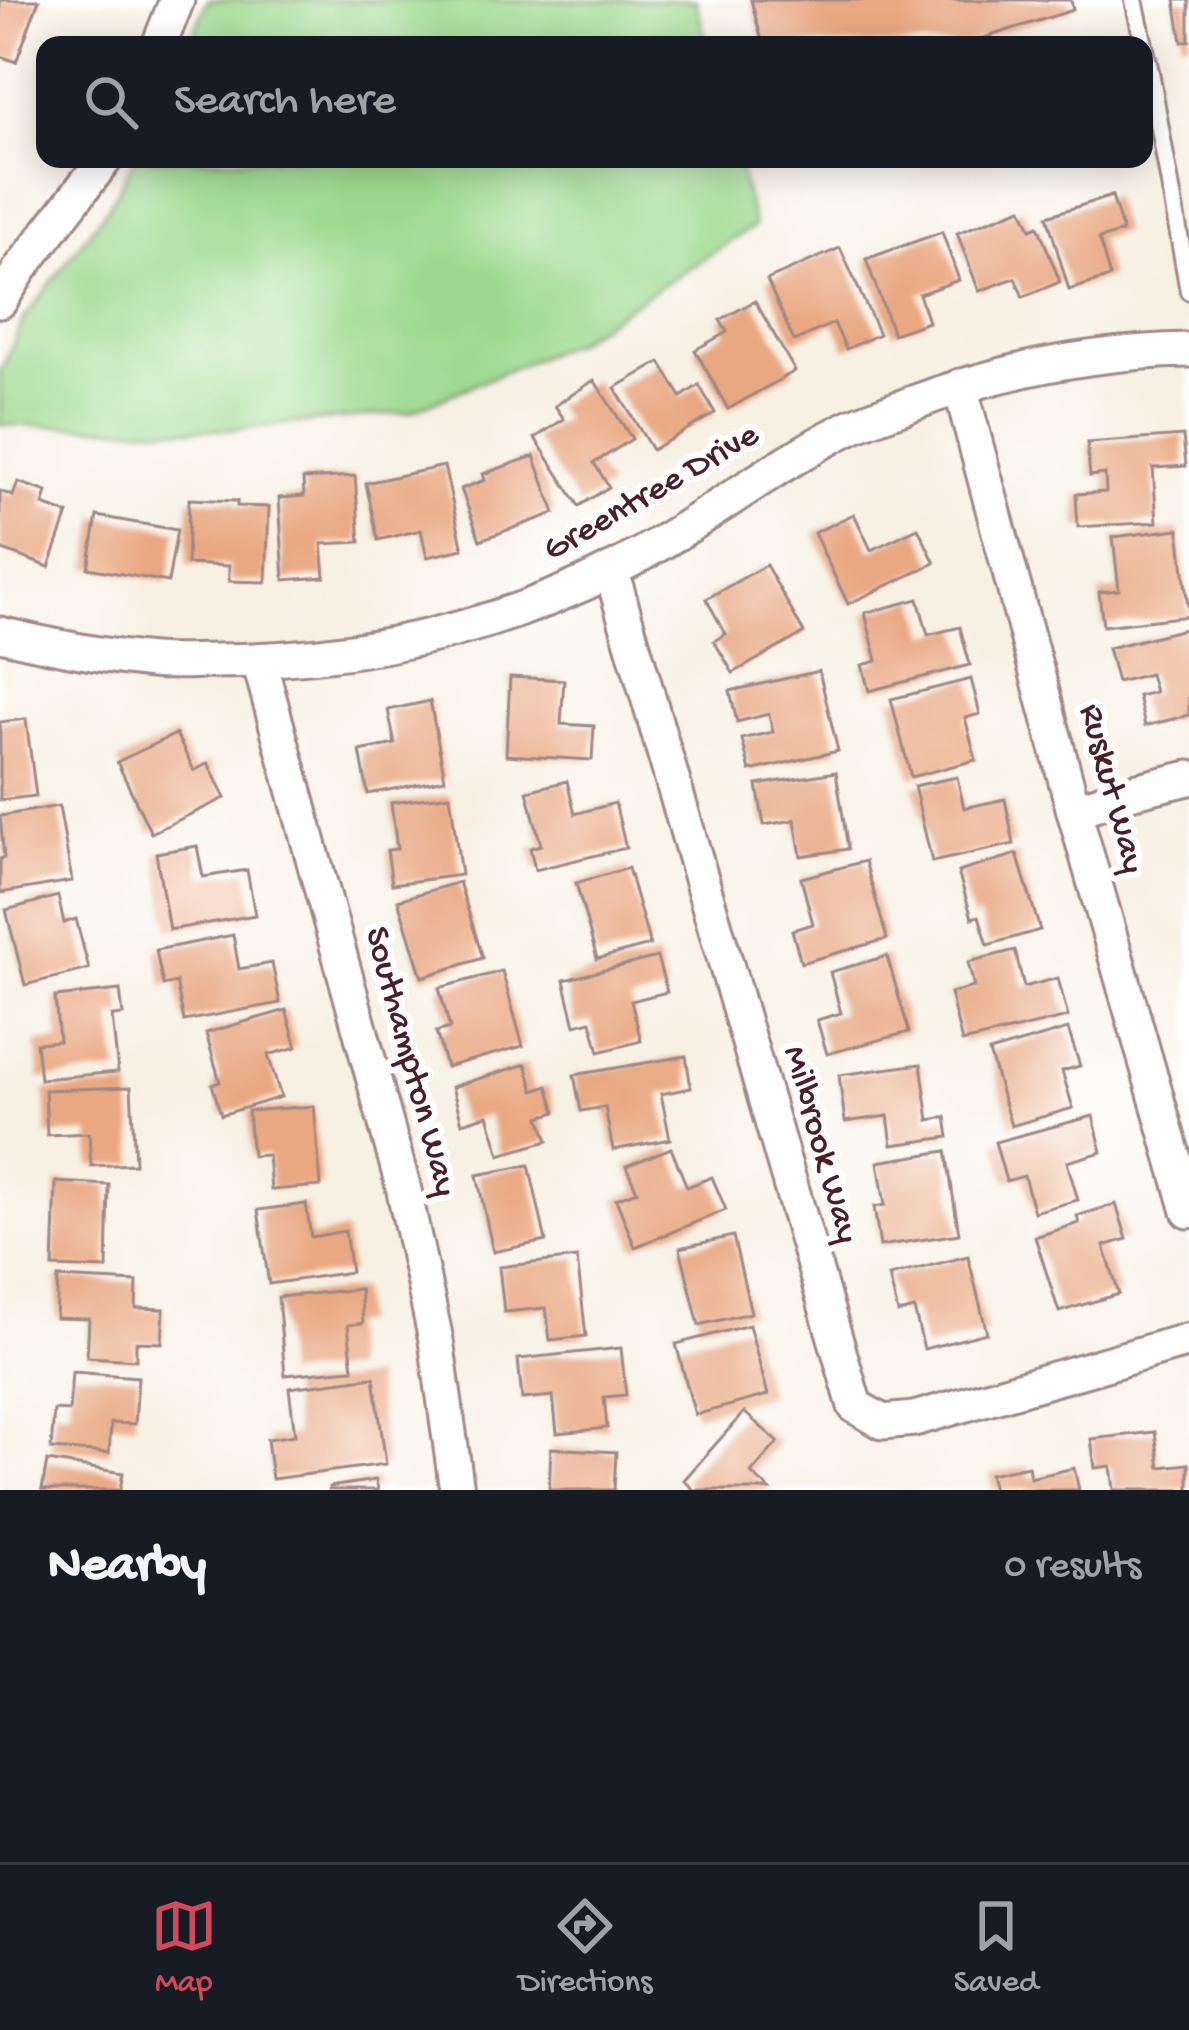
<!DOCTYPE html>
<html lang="en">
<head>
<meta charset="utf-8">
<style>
  :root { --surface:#171b24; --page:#242831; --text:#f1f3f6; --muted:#9ea1a6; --line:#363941; --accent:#d1495b }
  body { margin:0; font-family:"Gochi Hand",sans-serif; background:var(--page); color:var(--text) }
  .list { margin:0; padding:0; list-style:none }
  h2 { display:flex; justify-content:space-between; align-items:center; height:156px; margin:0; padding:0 48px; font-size:51px }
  h2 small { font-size:39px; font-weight:400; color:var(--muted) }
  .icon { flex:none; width:66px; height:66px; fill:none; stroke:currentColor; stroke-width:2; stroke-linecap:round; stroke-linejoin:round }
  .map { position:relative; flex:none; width:1189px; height:1490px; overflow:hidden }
  .search { position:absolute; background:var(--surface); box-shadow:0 6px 30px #0003; left:36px; right:36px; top:36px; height:132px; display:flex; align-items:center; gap:30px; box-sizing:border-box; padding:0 42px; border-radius:24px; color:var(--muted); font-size:45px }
  .sheet { height:372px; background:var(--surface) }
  nav { display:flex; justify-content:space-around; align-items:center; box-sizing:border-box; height:168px; border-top:3px solid var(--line); background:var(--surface); font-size:33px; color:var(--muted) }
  nav a { display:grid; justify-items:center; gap:6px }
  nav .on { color:var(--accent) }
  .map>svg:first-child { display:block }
</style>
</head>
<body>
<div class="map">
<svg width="1189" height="1490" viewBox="0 0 1189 1490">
  <rect width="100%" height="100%" fill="#fff"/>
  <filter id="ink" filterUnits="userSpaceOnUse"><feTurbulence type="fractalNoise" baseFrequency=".00833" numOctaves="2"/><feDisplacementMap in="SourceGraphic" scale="24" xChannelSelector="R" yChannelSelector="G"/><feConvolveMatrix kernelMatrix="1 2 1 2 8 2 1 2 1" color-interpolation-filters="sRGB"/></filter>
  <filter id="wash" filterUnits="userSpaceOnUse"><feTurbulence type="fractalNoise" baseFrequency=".004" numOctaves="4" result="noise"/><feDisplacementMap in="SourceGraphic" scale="48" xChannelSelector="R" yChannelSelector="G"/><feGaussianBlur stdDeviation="2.7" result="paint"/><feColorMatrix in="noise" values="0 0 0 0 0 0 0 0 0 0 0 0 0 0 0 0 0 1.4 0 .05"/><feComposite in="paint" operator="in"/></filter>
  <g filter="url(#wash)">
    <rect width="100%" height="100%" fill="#f7f1e3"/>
    <!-- green -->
    <g fill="#9cd98e" stroke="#737c5c" stroke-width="3">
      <path d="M207,0h489l11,45h-517z"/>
      <path d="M135,159h602l17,67 -182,117 -162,69 -181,18 -229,-5v-52l24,-54 84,-112z"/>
    </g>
    <g id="blocks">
      <!-- building -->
      <g fill="#e9a882">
        <path d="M0,0h39l-23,62 -16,-6z"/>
        <path d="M751,0h320l2,10 -112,35h-198z"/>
        <path d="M1175,0h14v41l-7,1z"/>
        <path d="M1112,196l11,36 -24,7 11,38 -41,13 -22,-74z"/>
        <path d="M1022,208l9,21 7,-3 22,56 -37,15 -8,-19 -36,13 -22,-58z"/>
        <path d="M942,232l17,48 -40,14 9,28 -35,12 -27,-75z"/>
        <path d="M840,248l39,86 -33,15 -12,-26 -40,18 -27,-61z"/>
        <path d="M755,301l40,70 -67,38 -33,-59 32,-18 -7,-12z"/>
        <path d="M660,362l21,35 18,-12 16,28 -63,37 -37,-62z"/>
        <path d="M594,380l38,59 -38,24 15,24 -30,19 -44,-68 29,-19 -9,-13z"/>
        <path d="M1183,436l3,30 -33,2 4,54 -79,5 -2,-33 30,-2 -1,-18 -15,2 -3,-33z"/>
        <path d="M534,456l21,57 -75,27 -19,-51 24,-9 -2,-6z"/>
        <path d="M444,466l19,83 -36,8 -6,-27 -43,10 -12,-57z"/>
        <path d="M355,476l5,66 -38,2 3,33 -41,3 -5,-82 25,-2 -1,-17z"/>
        <path d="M18,482l29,10 -4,13 25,9 -19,53 -49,-18v-58l13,5z"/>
        <path d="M189,499l48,2v5l32,1 -3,75 -37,-1v-15l-42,-2z"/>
        <path d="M854,514l17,36 47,-22 17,35 -87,41 -34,-71z"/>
        <path d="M97,516l80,14 -9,52 -80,-14z"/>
        <path d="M1179,529l10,87 -86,10 -4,-34 20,-2 -6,-53z"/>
        <path d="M766,565l38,68 -71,40 -19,-32 12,-7 -20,-35z"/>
        <path d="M918,599l10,36 32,-8 10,38 -101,26 -7,-26 15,-4 -12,-48z"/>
        <path d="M1189,628v87l-44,11 -7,-30 17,-4 -5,-18 -33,8 -9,-34z"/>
        <path d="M819,671l19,80 -88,20 -8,-32 31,-7 -4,-18 -32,8 -7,-31z"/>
        <path d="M510,677l54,3 -3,44 33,2 -2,34 -86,-5z"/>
        <path d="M971,679l9,35 -15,4 11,42 -65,17 -20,-78z"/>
        <path d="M430,701l15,78 -77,15 -8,-43 35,-7 -7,-34z"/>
        <path d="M26,719l10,77 -36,4v-78z"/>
        <path d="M176,734l18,37 14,-8 17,35 -74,35 -34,-71z"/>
        <path d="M836,772l12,77 -47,7 -6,-36 -31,5 -7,-40z"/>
        <path d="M957,777l7,31 41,-9 9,45 -82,18 -18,-76z"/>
        <path d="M567,781l8,33 40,-11 11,45 -91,22 -5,-22 11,-3 -14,-54z"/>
        <path d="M450,795l11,80 -69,9 -5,-34 10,-1 -6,-46z"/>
        <path d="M59,806l13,75 -72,12v-34l4,-1 -4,-42z"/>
        <path d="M197,846l6,31 44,-7 8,45 -86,15 -13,-77z"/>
        <path d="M1017,854l23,76 -52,15 -9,-29 -7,2 -14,-46z"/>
        <path d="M865,861l22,78 -86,24 -9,-33 21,-6 -12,-46z"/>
        <path d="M628,868l22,77 -53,14 -21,-76z"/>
        <path d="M459,882l24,76 -61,19 -24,-77z"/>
        <path d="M58,896l6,27 12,-4 13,50 -64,16 -19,-75z"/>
        <path d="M233,935l6,34 33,-6 8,40 -96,18 -8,-39 -13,3 -7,-35z"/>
        <path d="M1015,950l9,37 34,-9 10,39 -106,25 -12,-49 24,-6 -6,-25z"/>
        <path d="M887,956l22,76 -82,22 -10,-34 24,-7 -11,-41z"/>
        <path d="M657,957l10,35 -36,9 10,40 -42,11 -8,-31 -16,4 -11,-45z"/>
        <path d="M502,971l21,75 -77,21 -10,-35 14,-4 -11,-40z"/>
        <path d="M120,990l3,25 -11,1 6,56 -78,7 -4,-36 23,-2 -4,-44z"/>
        <path d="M286,1010l11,37 -29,8 13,42 -60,18 -9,-31 8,-2 -14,-49z"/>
        <path d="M1068,1029l12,37 -18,5 11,37 -62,18 -22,-74z"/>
        <path d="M686,1056l5,32 -30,6 9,45 -57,11 -8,-43 -24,4 -7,-36z"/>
        <path d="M526,1064l8,27 14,-5 8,26 -16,5 8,24 -48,14 -12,-40 -26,8 -10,-36z"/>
        <path d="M921,1064l8,56 17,-3 3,20 -57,8 -4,-29 -43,6 -6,-47z"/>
        <path d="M131,1087l4,77 -44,2 -2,-33 -42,2 -2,-45z"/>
        <path d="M314,1106l7,80 -50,4 -3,-35 -16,1 -4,-45z"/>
        <path d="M1093,1116l9,36 -35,10 11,38 -44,12 -10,-36 -18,5 -11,-39z"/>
        <path d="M671,1148l16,39 25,-10 14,33 -91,37 -19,-48 21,-8 -11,-25z"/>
        <path d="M946,1151l13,83 -79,12 -6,-39 11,-2 -7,-43z"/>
        <path d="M529,1165l17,76 -53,11 -16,-77z"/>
        <path d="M56,1182l53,3 -2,84 -54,-2z"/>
        <path d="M306,1204l5,33 34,-6 6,41 -82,12 -11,-74z"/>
        <path d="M1116,1204l11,35 -23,7 15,48 -60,18 -24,-75 44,-14 -2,-7z"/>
        <path d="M733,1236l18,77 -52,12 -19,-77z"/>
        <path d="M968,1256l19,77 -63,16 -10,-40 -16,4 -9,-37z"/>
        <path d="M577,1258l9,78 -36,4 -4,-32 -42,4 -5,-45z"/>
        <path d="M58,1278l79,4 -1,26 28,1 -2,34 -26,-1v18l-49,-3 2,-38 -33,-1z"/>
        <path d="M360,1289l3,34 -15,2 5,44 -68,6 -7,-78z"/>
        <path d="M749,1325l19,70 -73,20 -19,-71z"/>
        <path d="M621,1348l5,47 -22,2 3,31 -50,5 -4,-37 -31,3 -4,-40z"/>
        <path d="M72,1372l66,5 -3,47 -24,-1 -2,30 -58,-4 3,-39 15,1z"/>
        <path d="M374,1377l12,87 -114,15 -5,-40 28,-4 -6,-47z"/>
        <path d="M744,1412l34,30 -27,31 19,17h-76l-10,-10z"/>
        <path d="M1155,1432l5,35 29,-3v26h-75l-3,-24 -16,2 -4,-29z"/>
        <path d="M551,1448l65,4 -2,38h-65z"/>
        <path d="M47,1461l76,12 -3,17h-78z"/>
        <path d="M1028,1466l2,12 44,-10 5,22h-86l-4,-16z"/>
        <path d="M376,1480l2,10h-49v-3z"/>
      </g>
    </g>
  </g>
  <g filter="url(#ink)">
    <use href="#blocks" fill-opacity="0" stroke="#a08887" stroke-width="3"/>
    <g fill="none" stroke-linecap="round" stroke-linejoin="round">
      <defs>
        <path id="lane" d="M1134,0l16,72 39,219"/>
        <g id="street">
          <path d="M159,45l18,-45"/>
          <path d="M0,301l21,-33 84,-109"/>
          <path d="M960,386l114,425 115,400"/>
          <path d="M611,570l244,836 28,16 31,-3 275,-79"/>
          <path d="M0,634c50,12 101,22 152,27 21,2 43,0 64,0 139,-1 271,-28 396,-91 81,-41 152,-99 234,-141 18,-9 39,-16 59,-23 93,-36 184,-54 284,-56"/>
          <path d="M259,661l144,525 33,154 21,150"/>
          <path d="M1074,811l52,-18 63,-15"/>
        </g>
      </defs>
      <!-- lane casing -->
      <use href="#lane" stroke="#a08887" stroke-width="22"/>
      <!-- street casing -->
      <use href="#street" stroke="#a08887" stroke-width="39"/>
      <!-- lane -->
      <use href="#lane" stroke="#fff" stroke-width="16"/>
      <!-- street -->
      <use href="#street" stroke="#fff" stroke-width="33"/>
    </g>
  </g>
  <g text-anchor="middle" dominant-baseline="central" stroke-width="12" stroke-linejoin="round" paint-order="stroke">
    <!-- street labels -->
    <g font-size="36" fill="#4a1f2b" stroke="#fff">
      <text transform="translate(652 494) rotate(-30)">Greentree Drive</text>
      <text transform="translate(1110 789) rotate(75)">Ruskut Way</text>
      <text transform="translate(409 1062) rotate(75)">Southampton Way</text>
      <text transform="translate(819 1145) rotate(74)">Milbrook Way</text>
    </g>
  </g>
</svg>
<div class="search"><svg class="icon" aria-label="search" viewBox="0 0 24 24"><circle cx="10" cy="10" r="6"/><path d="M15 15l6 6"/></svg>Search here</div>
</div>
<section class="sheet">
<h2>Nearby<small>0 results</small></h2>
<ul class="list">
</ul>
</section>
<nav>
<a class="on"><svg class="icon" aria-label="map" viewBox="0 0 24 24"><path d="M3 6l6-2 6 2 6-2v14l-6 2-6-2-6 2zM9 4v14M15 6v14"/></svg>Map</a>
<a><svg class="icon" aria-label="directions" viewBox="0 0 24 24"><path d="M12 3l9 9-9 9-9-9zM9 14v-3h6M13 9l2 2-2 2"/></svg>Directions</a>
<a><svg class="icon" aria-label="saved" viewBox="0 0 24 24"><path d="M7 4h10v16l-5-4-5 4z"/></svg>Saved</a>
</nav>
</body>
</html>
